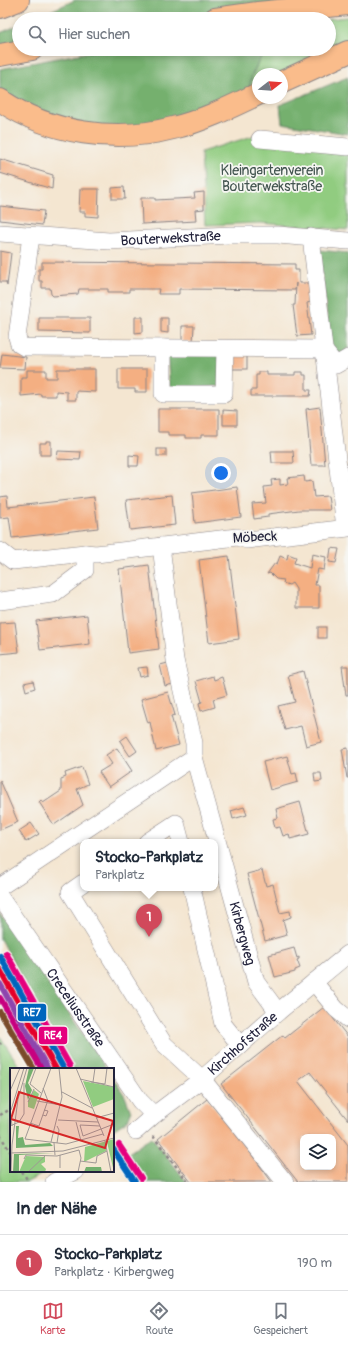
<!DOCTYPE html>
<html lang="de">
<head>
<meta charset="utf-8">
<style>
  :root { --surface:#fff; --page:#f2f2f3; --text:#1f2937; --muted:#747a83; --line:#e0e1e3; --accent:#d1495b }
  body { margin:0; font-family:Pangolin,sans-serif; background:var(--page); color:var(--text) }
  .controls { position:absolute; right:12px; bottom:12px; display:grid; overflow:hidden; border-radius:8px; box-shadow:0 2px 6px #0003 }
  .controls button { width:36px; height:36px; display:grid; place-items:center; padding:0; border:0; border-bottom:1px solid var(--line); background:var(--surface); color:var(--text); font:20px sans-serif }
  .compass { position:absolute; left:252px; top:68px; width:36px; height:36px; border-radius:50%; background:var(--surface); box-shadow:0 2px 6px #0003; rotate:73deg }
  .you { position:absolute; left:221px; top:473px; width:14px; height:14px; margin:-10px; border:3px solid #fff; border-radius:50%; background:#1a73e8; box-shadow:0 0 0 6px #1a73e833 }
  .badge { display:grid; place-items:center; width:26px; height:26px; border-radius:50%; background:var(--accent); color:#fff; font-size:13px; font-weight:700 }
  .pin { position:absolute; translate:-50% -33px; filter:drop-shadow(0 1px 2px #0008) }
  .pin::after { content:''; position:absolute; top:21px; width:14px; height:12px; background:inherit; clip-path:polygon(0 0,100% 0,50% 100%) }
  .popup { position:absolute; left:80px; top:839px; width:138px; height:52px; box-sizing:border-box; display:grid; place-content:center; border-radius:8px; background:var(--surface); filter:drop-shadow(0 1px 3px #0005); font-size:13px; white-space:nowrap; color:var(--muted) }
  .popup b { font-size:15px; color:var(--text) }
  .popup::after { content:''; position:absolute; left:50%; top:100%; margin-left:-8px; border:8px solid transparent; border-top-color:var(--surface) }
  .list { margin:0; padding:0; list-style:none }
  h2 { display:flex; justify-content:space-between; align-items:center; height:52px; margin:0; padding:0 16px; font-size:17px }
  h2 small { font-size:13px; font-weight:400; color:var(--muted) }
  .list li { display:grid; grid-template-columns:26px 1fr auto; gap:12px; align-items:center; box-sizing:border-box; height:56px; padding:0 16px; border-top:1px solid var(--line) }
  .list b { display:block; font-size:15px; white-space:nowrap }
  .list p { margin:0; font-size:13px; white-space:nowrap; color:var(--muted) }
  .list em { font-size:13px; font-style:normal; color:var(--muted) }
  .icon { flex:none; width:22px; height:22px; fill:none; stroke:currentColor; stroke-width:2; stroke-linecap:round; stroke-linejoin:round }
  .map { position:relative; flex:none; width:348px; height:1182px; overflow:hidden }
  .search { position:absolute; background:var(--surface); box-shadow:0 2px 6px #0003; left:12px; right:12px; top:12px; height:44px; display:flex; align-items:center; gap:10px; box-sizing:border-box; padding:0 14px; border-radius:22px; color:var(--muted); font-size:15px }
  .sheet { height:108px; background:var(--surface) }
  nav { display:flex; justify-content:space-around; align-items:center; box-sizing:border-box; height:56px; border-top:1px solid var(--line); background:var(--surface); font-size:11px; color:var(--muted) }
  nav a { display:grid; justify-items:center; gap:2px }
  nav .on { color:var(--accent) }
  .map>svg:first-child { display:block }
</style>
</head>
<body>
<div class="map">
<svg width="348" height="1182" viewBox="0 0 348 1182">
  <rect width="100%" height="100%" fill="#f6f6f2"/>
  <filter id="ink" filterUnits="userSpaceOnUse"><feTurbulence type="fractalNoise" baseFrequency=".025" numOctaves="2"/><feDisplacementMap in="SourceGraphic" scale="8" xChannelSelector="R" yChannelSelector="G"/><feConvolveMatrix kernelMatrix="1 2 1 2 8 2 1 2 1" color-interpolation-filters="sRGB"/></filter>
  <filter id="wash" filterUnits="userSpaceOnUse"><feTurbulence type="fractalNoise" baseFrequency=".012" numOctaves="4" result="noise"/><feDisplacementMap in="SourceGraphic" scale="16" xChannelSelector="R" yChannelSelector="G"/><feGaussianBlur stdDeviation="0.9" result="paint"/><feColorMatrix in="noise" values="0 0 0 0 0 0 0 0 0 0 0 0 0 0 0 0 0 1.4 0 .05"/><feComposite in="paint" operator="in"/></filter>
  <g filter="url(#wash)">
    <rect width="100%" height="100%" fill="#f4e6d1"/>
    <!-- green -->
    <g fill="#91cc80" stroke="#5a775e">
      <path d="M348,17v28l-66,29h-24v13l-9,4 3,-16 12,-24 -1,-2h66l-1,-30z"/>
      <path d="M269,131l79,14v85l-88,-7 -55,2 -4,-73z"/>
      <path d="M0,1036l21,33h-10v102h37l-21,11h-27z"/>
    </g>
    <!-- forest -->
    <g fill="#74b06e" stroke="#4b6954">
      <path d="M75,0h235l-130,19h-147z"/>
      <path d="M19,25v21l-19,3v-16z"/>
      <path d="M105,49h158l1,2 -12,24 -3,16 -59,26 -73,12 -60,-9 -57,-28v-23z"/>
      <path d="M348,77v57l-66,-11 -2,-18z"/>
      <path d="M319,250l29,3v95l-3,4 -8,2 -6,-4z"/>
      <path d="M219,352l3,34 -52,4 -3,-37z"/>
      <path d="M0,913l107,156h-34l-73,-130z"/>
      <path d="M113,1078l12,18 6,16 -3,8 -15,10z"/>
      <path d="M152,1137l2,3 33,42h-41l-19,-28z"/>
    </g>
    <g id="blocks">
      <!-- building -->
      <g fill="#f4af82" fill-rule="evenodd">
        <path d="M0,159l53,16 -1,14 -52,-16z"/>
        <path d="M124,187l1,12h-13v-11z"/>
        <path d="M80,189h19l-1,28 -13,-1v-4h-6z"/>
        <path d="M204,192v17l-9,1 1,11 -54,3 -1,-26h14v2l40,-2 -1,-5z"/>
        <path d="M0,206l44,5 -2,14 -42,-5z"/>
        <path d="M0,251l11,2 -4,33 -1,-4h-6z"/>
        <path d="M42,262l253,2v6h4v13h11l1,19 -4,1 4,32 -14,1 -4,-31h2l1,-22 -1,7 -116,-1v5h-21l1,-5h-30v3h-21v-3h-29l-1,5 -25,2 -2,-2 -1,-6h-8v-7h-3v-12h3z"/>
        <path d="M135,317h8v15l-8,1z"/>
        <path d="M39,318h51v15l-51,-1z"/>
        <path d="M161,318h7v15l-7,-1z"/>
        <path d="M182,326h12l-1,16h-11z"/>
        <path d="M2,354l24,3 -1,12 -25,-1z"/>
        <rect x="232" y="356" width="15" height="13"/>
        <path d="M57,369h38v23l-19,-1v9h-9v-8l-11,-1v5h-15v-2l-20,2v-19h6v-7h19v8h11z"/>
        <path d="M118,369h29v23h-12v-3h-17z"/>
        <path d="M259,372h8v3h28v-3h8v3h3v15h5l-1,6h-59v-6h5v-15h3z"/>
        <path d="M320,407l5,58h-14l-5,-56z"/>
        <path d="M158,409h61v26h-18v3h-15v-3h-18v-3h-10z"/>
        <path d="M223,410l14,1v14h-14z"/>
        <path d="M46,441h5v14h-11v-12h6z"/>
        <rect x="157" y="449" width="9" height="7"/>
        <path d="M58,451l23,1 -1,8 -23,-1z"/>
        <path d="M271,451h22l1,12h-22z"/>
        <path d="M129,455l10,1 -1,10h-9z"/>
        <path d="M304,476l1,6 7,-1 2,16 14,-1 2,14h-31l-31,4v3l-14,2 -2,-15 14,-1 -2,-16 8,-1 -1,-6 9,-1v6l8,-1 -1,-6z"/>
        <path d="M237,487l4,30 -46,6 -3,-30z"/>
        <path d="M172,495l3,30 -45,5 -4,-30z"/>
        <path d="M7,496l1,11 86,-10 4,31 -86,10 -3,-21 -9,1v-21z"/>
        <path d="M331,548l8,1 -3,14 -7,-1z"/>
        <path d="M288,554l8,3 -2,6 16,5 2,-14 14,3 -2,13 -6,-1 -3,16h4v23h-23v-19l-4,-6 -3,2 -6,-2 1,-3 -8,-1 -6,-6 -3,1 8,-11 2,1 3,-8 7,3z"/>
        <path d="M229,556l10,83 -30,4 -10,-83z"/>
        <path d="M149,565l10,84 -31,4 -9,-84z"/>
        <path d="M87,615l3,29 -50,6 -4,-29z"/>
        <path d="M15,622l4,30 -19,2v-31z"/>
        <rect x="318" y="627" width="8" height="11"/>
        <path d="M168,663l5,21 -8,2 -5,-21z"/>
        <path d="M342,666h6v29h-2z"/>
        <path d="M147,667l1,8 -8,2 -2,-9z"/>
        <path d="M303,671l18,71 -15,4 -5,-20 -16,4 -7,-24 17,-4 -7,-27z"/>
        <path d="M213,676l1,4 8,-3 5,18 -14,4 2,8 -14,4 -2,-8 3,-1 -6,-21z"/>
        <path d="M33,681l2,7 -9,3 -2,-8z"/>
        <path d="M168,692l7,23 -4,1 8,29 -23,6 -6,-29 -2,1 -7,-24z"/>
        <path d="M127,736l10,15 -7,5 -10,-15z"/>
        <path d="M117,748l15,23 -23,16 -10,-15 13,-8 -6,-9z"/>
        <path d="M348,748v30h-1l-5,-29z"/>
        <path d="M287,756l5,18 4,-1 2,9 -28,8 -7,-28z"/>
        <path d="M82,767l6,17 -11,5 6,16 -29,20 -15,-23 2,-2 2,3 18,-12v-12l5,-2 -1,-4z"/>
        <path d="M314,773h7l1,8 -7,1z"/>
        <path d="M0,780l18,42 -18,8z"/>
        <path d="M300,802l9,32 -19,5 -1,-5 -6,2 -3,-9 -5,1 -2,-9 5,-1 -2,-9z"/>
        <path d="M244,807l3,8 -14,4 -2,-8z"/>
        <path d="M31,823l8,11 -13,8 -7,-11z"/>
        <path d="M262,870l4,16 7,-2 7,29 10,-2 1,6 -8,3 4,15 -22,6 -18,-67z"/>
        <path d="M294,948l3,10 2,-1v2l-2,1 3,8 -5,2v2l-20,5 -6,-22z"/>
        <path d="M324,1007l24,30v83l-38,-48 -12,9 50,64v37h-50l-77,-98 62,-49 2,3zM303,1137h30v30h-30z"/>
        <path d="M207,1099l44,55 21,28h-81l-33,-43z"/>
      </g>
    </g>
  </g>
  <g filter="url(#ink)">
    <use href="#blocks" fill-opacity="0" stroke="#8b8486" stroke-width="1"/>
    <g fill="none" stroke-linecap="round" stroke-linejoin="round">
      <defs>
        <g id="minor">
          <path d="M260,139l88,8"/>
          <path id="s1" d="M0,233l109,8 121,-6h48l70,6"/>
          <path d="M31,236l-14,101 2,7 5,3 299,2 13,16 12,-7"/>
          <path d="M311,237l34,291"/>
          <path d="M163,348v46h61l1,-45"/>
          <path id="s2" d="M161,546l14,114 19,83v14l62,225 22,30"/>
          <path d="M0,551l13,10 72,-8 11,1 141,-17 10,3 101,-12"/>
          <path d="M0,601l53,-7 32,-24v-17"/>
          <path d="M147,842l29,-19 5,19"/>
          <path d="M83,883l-13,9 94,152 38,35 83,103"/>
          <path d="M0,887l194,-130"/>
          <path d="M192,888l31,136 17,21"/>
          <path id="s3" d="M0,897l140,204 14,14"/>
          <path d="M314,982l22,27 12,10"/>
          <path id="s4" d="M136,1131l18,-16 48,-36 76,-67 70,-58"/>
          <path d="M54,1182l22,-11"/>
        </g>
        <g id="highway">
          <path d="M0,7l18,-7"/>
          <path d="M215,19l43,-6 90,-9"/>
          <path d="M0,55l32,-6"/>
          <path d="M282,82l66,-30"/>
          <path d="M0,100c50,34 116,43 173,28 29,-7 58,-21 85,-34"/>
        </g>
      </defs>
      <!-- minor casing -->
      <use href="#minor" stroke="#8b8486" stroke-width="18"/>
      <!-- highway casing -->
      <use href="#highway" stroke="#8b8486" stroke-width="24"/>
      <!-- path -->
      <g stroke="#8b8486" stroke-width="2.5" stroke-dasharray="3 3" stroke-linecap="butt">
        <path d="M0,1044l1,-1"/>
        <path d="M0,1115l11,-6"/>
        <path d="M0,1135l11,18"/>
        <path d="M153,1136l35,46"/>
        <path d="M113,1147l9,-6"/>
        <path d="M22,1171l6,10"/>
      </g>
      <!-- minor -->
      <use href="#minor" stroke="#fff" stroke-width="17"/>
      <!-- highway -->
      <use href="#highway" stroke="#fabc8b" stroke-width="22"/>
      <defs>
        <path id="rail-1" d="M0,998l42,71"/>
        <g id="rail-2">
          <path d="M0,956l64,113"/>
          <path d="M113,1149l22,33"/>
        </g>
        <path id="rail-3" d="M0,970l56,99"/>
        <g id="rail-4">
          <path d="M6,953l64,113"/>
          <path d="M119,1145l22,33"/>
        </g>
        <path id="rail-5" d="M0,984l48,85"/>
        <path id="rail-6" d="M0,1012l34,57"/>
      </defs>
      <!-- rail-1 casing -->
      <use href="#rail-1" stroke="#f6f6f2" stroke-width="9"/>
      <!-- rail-2 casing -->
      <use href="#rail-2" stroke="#f6f6f2" stroke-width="9"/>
      <!-- rail-3 casing -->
      <use href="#rail-3" stroke="#f6f6f2" stroke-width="9"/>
      <!-- rail-4 casing -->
      <use href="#rail-4" stroke="#f6f6f2" stroke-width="9"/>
      <!-- rail-5 casing -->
      <use href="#rail-5" stroke="#f6f6f2" stroke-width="9"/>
      <!-- rail-6 casing -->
      <use href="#rail-6" stroke="#f6f6f2" stroke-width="9"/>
      <!-- rail-1 -->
      <use href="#rail-1" stroke="#c7007f" stroke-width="6"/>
      <!-- rail-2 -->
      <use href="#rail-2" stroke="#0065bd" stroke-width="6"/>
      <!-- rail-3 -->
      <use href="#rail-3" stroke="#e4002b" stroke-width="6"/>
      <!-- rail-4 -->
      <use href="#rail-4" stroke="#e5007d" stroke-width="6"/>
      <!-- rail-5 -->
      <use href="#rail-5" stroke="#8e44ad" stroke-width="6"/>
      <!-- rail-6 -->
      <use href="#rail-6" stroke="#7a4b2a" stroke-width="6"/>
    </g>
  </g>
  <g text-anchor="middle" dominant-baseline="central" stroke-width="3.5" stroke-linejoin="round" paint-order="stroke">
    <!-- park labels -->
    <g font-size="14" fill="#435550" stroke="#f6f6f2">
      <text x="272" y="170">Kleingartenverein<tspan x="272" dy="16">Bouterwekstraße</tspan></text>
    </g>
    <!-- street labels -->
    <g font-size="14" fill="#22223b" stroke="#f6f6f2">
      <text stroke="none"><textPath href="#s1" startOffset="171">Bouterwekstraße</textPath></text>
      <text transform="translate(255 537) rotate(-3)">Möbeck</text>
      <text stroke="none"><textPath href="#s2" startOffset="397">Kirbergweg</textPath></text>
      <text stroke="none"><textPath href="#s3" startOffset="134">Creceliusstraße</textPath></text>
      <text stroke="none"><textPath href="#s4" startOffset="138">Kirchhofstraße</textPath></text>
    </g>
  </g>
  <!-- overview -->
  <g transform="translate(10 1068)">
    <rect width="104" height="104" fill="#f4e6d1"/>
    <path d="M73,13l31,6v12l-21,8zM24,22l5,4 -5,15 -6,-2v-6zM104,71v33l-7,-30h-2l1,9 -22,11 1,-15zM16,88l19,1v5l-4,2 5,5 -1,3h-26z" fill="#91cc80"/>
    <path d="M19,0h5l-6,15 4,7 -4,10 -3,-14zM6,58h3l-1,12 5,-1 2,8 25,-2 3,3 -37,2zM44,85l-35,2v17h-6l1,-18zM76,99h15l1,5h-18z" fill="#74b06e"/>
    <path fill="none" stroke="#a09895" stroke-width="1" d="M26,0l-6,16 11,9M41,0l-26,71 41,5 37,-10M66,0l28,68M70,11l34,8M81,14l14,2 2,-16M83,14l2,-14M33,20l5,13M0,23l10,-23M52,24l30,16M27,33l24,4M18,34l6,-13M0,40l2,18M1,42l13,-42M33,47l3,1 2,-5 -4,-1M86,50l18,-5M48,52l40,2M66,54l5,19M20,55l9,3 9,-26M0,58l9,-4 5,-8v-31M47,58l2,4 -2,13M90,58l-20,-1 3,11 31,-12M95,73l6,31M41,74l11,-45 -3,-29M44,75l1,12M2,77l6,-46 9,-31M0,85l53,-2 51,-13M14,91l2,-4 31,1 22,-6 2,8 -3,14M70,93l16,2 1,-7 10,-5M50,100v-13M1,104l1,-27M18,104l17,-16"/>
    <path fill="#d62828" fill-opacity="0.15" stroke="#d62828" stroke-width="2" d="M9,24l94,29 -8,27 -94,-29z"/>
    <rect width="104" height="104" fill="none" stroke="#22223b" stroke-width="2"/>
  </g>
  <g stroke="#f6f6f2" stroke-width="1.5">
    <rect x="17" y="1003" width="30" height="19" rx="4" fill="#0065bd"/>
    <rect x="38" y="1026" width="30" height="19" rx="4" fill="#e5007d"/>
  </g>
  <g font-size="11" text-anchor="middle" font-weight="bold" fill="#fff">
    <text x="32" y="1016">RE7</text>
    <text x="53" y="1039">RE4</text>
  </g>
</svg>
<div class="controls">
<button><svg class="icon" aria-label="layers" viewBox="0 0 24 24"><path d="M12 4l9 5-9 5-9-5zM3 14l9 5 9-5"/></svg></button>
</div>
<svg class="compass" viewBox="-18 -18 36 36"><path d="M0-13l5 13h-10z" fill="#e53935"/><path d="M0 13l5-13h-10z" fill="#747a83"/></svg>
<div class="you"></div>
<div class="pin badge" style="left:149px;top:937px">1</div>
<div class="popup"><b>Stocko-Parkplatz</b>Parkplatz</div>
<div class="search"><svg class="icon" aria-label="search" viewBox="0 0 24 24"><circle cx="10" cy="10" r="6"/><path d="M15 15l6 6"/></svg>Hier suchen</div>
</div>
<section class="sheet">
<h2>In der Nähe<small></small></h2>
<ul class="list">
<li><span class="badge">1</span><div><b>Stocko-Parkplatz</b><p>Parkplatz · Kirbergweg</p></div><em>190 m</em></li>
</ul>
</section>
<nav>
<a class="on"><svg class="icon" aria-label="map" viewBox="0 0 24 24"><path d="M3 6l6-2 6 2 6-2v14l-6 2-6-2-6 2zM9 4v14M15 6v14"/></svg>Karte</a>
<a><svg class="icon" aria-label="directions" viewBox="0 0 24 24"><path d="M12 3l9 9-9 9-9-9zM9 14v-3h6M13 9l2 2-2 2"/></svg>Route</a>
<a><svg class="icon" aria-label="saved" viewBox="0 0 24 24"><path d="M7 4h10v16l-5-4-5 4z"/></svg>Gespeichert</a>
</nav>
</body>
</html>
